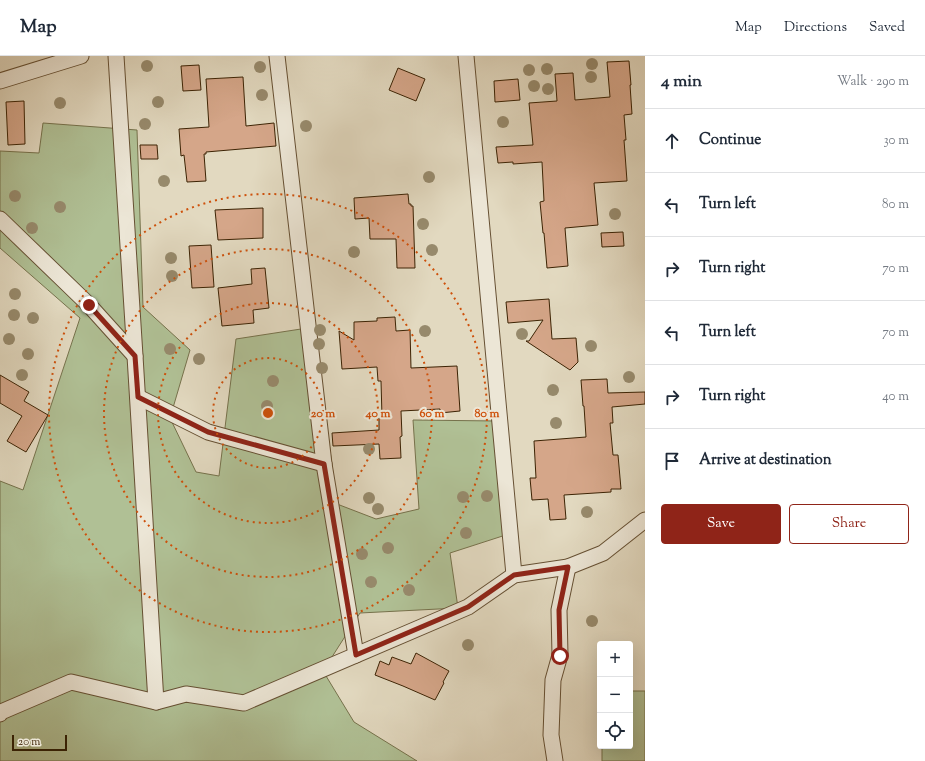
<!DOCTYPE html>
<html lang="en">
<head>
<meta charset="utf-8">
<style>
  :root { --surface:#fff; --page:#f2f2f3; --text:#1f2937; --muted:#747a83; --line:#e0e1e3; --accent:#8f2418 }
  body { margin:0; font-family:"Sorts Mill Goudy",serif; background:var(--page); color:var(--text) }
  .controls { position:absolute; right:12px; bottom:12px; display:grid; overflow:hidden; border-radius:4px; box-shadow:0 4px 16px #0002 }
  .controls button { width:36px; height:36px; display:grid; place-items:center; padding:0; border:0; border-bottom:1px solid var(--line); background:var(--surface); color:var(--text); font:20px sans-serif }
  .scale { position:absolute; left:12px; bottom:10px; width:55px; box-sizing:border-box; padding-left:4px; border:2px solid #3c2304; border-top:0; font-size:11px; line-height:14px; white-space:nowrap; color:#3c2304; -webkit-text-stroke:3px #ece6d6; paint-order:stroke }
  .stop { position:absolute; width:12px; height:12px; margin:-9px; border:3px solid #8f2418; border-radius:50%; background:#fff }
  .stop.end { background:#8f2418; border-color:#fff; box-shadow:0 1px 4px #0008 }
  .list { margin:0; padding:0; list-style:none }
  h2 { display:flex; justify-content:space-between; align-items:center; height:52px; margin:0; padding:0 16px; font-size:17px }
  h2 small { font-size:13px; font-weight:400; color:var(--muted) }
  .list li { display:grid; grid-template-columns:26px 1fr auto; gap:12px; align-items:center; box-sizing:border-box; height:64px; padding:0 16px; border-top:1px solid var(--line) }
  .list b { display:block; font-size:15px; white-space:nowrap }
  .list em { font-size:13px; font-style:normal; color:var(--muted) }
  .actions { display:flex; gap:8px; padding:12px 16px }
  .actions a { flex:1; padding:9px 0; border:1px solid var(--accent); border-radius:4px; text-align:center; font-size:14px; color:var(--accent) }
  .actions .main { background:var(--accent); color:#fff }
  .icon { flex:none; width:22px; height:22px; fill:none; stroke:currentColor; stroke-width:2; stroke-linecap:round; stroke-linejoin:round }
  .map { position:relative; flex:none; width:645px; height:705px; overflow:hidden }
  header { display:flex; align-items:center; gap:24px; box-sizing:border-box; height:56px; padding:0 20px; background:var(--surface); border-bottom:1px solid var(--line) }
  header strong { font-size:19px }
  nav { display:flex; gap:22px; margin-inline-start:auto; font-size:14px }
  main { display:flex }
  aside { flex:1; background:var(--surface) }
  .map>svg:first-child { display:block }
</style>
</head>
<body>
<header>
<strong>Map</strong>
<nav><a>Map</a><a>Directions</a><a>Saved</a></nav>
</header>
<main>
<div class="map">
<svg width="645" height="705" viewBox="0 0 645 705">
  <rect width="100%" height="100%" fill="#e2d9c0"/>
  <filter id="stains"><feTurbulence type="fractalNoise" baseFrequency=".005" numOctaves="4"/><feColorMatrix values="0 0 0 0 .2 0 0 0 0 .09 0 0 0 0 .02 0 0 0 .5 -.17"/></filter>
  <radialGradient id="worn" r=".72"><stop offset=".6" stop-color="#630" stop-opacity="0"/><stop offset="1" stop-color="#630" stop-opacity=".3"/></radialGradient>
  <!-- green -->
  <g fill="#b0c095" stroke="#76724c">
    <path d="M43,67l94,7 6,177 47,43 -20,68 26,54 23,4 17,-137 78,-12 23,177 39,15 43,-10 -6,-89 84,1 18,111 -65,21 8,55 -98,5 -37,58 31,51 63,39h-417v-280l23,9 57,-172 -80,-70v-97l39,2z"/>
    <path d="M630,635h15v70h-43v-15h28z"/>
  </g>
  <!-- building -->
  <g fill="#d5a689" stroke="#3c2304">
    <path d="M629,5l2,24h-1l2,29 -8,1 2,25h-2l3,41 -33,2 4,42 -33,3 3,38 -21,2 -3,-35h-1l-3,-31 4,-1 -2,-39 -29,2v-2l-15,1 -2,-16 37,-2 -4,-42 28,-2 -2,-27 18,-1 2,27 35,-3 -3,-35z"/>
    <path d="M199,9l2,25 -18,1 -2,-25z"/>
    <path d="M398,12l27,11 -9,22 -27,-11z"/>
    <path d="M243,21l3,49 28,-3 2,23 -70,6v2h-2l2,27 -19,1 -3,-27 -3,1 -2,-27 30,-2 -3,-48z"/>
    <path d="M518,23l2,21 -25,2 -1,-21z"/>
    <path d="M24,45l1,43 -17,1 -2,-43z"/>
    <path d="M140,89h17l1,14h-17z"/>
    <path d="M408,138l1,10h2v2h2l2,62h-18l-1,-29h-26l-1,-21 -14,1 -1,-21z"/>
    <path d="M263,152v30l-45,2 -3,-30z"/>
    <path d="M623,176l1,14 -22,1 -1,-14z"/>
    <path d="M211,189l3,42 -22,1 -3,-42z"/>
    <path d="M265,212l4,40 -16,2 1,13 -32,3 -4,-38 34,-4 -1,-15z"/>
    <path d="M549,243l3,40 24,-1 2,24 -8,8 -44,-29h3l14,-21 -35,3 -2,-21z"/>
    <path d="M395,261l1,14 14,-1 1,38 46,-2 3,45 -20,2v-4l-39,2 1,25 -2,1 1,21 -21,1 -1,-15 -46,2 -1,-13 47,-3v-12l3,-1 -1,-36h-3l-1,-14 -35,2 -3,-38 15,9v-18l23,-1v-3z"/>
    <path d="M0,319l29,17 -5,9 24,14 -22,37 -19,-11 15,-25 -22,-13z"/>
    <path d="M607,323l1,14 37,-1v12l-33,3 1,16h-3l3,32h5l3,34h-10v3l-47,3 2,24 -16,1 -2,-21 -16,1 -2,-22h6l-2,-37 52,-4 -2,-31h-1l-2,-26z"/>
    <path d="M416,597l33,18 -6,11 1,1 -9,17 -32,-14 -28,-11 5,-14 9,4 3,-8 19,7z"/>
  </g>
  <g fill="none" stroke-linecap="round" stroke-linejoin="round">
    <defs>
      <g id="minor">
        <path d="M116,0l19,300 21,346"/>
        <path d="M277,0l47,408 32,191"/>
        <path d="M466,0l48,519"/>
        <path d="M0,25l81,-25"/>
        <path d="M0,163l89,86 46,51"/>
        <path d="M138,341l70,35 116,32"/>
        <path d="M0,658l1,-2 70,-30 85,20 30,-8 58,9 224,-96 46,-32 54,-8 35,-14 42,-33"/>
        <path d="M555,705l-4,-26 2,-55 7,-25 -1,-45 9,-43"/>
      </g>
    </defs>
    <!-- minor casing -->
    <use href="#minor" stroke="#665033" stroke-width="17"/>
    <!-- minor -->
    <use href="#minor" stroke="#ece6d6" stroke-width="15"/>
  </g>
  <!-- trees -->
  <g fill="#978a6c">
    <circle cx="592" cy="8" r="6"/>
    <circle cx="147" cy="10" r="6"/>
    <circle cx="260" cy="11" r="6"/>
    <circle cx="547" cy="13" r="6"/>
    <circle cx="529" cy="14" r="6"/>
    <circle cx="591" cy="21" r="6"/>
    <circle cx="534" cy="30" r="6"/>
    <circle cx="548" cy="33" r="6"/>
    <circle cx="262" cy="39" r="6"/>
    <circle cx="158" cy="46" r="6"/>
    <circle cx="60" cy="47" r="6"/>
    <circle cx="503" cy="66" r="6"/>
    <circle cx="145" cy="68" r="6"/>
    <circle cx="306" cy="70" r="6"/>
    <circle cx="429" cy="121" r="6"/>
    <circle cx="164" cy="125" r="6"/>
    <circle cx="15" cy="140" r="6"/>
    <circle cx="60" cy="151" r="6"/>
    <circle cx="615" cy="158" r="6"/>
    <circle cx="423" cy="168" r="6"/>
    <circle cx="32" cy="172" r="6"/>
    <circle cx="432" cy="194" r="6"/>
    <circle cx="354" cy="196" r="6"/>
    <circle cx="171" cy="202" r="6"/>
    <circle cx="172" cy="220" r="6"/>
    <circle cx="15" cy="238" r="6"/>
    <circle cx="14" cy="259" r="6"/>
    <circle cx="33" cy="262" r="6"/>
    <circle cx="320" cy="274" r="6"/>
    <circle cx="425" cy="275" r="6"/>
    <circle cx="522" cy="278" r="6"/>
    <circle cx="9" cy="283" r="6"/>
    <circle cx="319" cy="288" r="6"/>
    <circle cx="591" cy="290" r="6"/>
    <circle cx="170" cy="293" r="6"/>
    <circle cx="28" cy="298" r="6"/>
    <circle cx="199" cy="303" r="6"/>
    <circle cx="322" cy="312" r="6"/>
    <circle cx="22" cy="319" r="6"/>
    <circle cx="629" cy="321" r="6"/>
    <circle cx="273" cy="325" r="6"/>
    <circle cx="553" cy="334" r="6"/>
    <circle cx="267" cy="350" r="6"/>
    <circle cx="556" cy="367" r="6"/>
    <circle cx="369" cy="393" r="6"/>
    <circle cx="487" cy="440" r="6"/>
    <circle cx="463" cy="441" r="6"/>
    <circle cx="369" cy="442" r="6"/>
    <circle cx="378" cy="453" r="6"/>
    <circle cx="587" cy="456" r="6"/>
    <circle cx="466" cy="477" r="6"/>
    <circle cx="388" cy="492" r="6"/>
    <circle cx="362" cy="498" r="6"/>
    <circle cx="371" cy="526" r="6"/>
    <circle cx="409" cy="534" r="6"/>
    <circle cx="592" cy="565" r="6"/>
    <circle cx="468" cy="589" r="6"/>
  </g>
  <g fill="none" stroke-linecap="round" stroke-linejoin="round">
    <!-- route -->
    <path stroke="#8f2418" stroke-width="5" d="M89,249l46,51 3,41 70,35 116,32 32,191 112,-48 46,-32 54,-8 -9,43 1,46"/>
  </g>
  <!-- distance rings -->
  <g fill="none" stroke="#ce510b" stroke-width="2" stroke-dasharray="2 4">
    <circle cx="268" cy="357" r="55"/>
    <circle cx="268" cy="357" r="110"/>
    <circle cx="268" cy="357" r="164"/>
    <circle cx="268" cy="357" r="219"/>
  </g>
  <circle cx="268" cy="357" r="6" fill="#ce510b" stroke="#ece6d6" stroke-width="2"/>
  <g font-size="12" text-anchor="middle" font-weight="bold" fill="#ce510b" stroke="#ece6d6" stroke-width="4" stroke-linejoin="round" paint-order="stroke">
    <text x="323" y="361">20 m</text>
    <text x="378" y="361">40 m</text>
    <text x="432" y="361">60 m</text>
    <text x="487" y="361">80 m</text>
  </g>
  <rect width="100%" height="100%" filter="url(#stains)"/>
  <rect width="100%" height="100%" fill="url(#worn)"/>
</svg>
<div class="controls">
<button>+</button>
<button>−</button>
<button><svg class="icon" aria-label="locate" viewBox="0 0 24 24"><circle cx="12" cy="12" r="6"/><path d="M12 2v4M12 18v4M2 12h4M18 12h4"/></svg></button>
</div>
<div class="scale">20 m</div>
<div class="stop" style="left:560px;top:600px"></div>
<div class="stop end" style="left:89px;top:249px"></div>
</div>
<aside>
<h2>4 min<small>Walk · 290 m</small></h2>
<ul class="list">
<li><svg class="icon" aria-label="ahead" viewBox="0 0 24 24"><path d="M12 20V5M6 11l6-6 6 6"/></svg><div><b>Continue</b></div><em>30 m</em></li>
<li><svg class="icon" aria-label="left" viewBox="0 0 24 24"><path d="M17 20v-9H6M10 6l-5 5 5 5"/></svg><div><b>Turn left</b></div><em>80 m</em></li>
<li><svg class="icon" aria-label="right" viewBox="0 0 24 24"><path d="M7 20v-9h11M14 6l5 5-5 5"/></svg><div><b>Turn right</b></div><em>70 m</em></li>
<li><svg class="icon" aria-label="left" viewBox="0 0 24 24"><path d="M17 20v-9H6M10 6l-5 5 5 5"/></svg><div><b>Turn left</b></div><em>70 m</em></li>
<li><svg class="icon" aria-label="right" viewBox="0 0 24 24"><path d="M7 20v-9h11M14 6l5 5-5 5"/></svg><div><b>Turn right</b></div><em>40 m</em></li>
<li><svg class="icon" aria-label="arrive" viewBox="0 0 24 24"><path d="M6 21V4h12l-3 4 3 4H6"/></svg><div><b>Arrive at destination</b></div></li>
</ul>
<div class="actions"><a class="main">Save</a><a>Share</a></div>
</aside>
</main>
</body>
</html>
